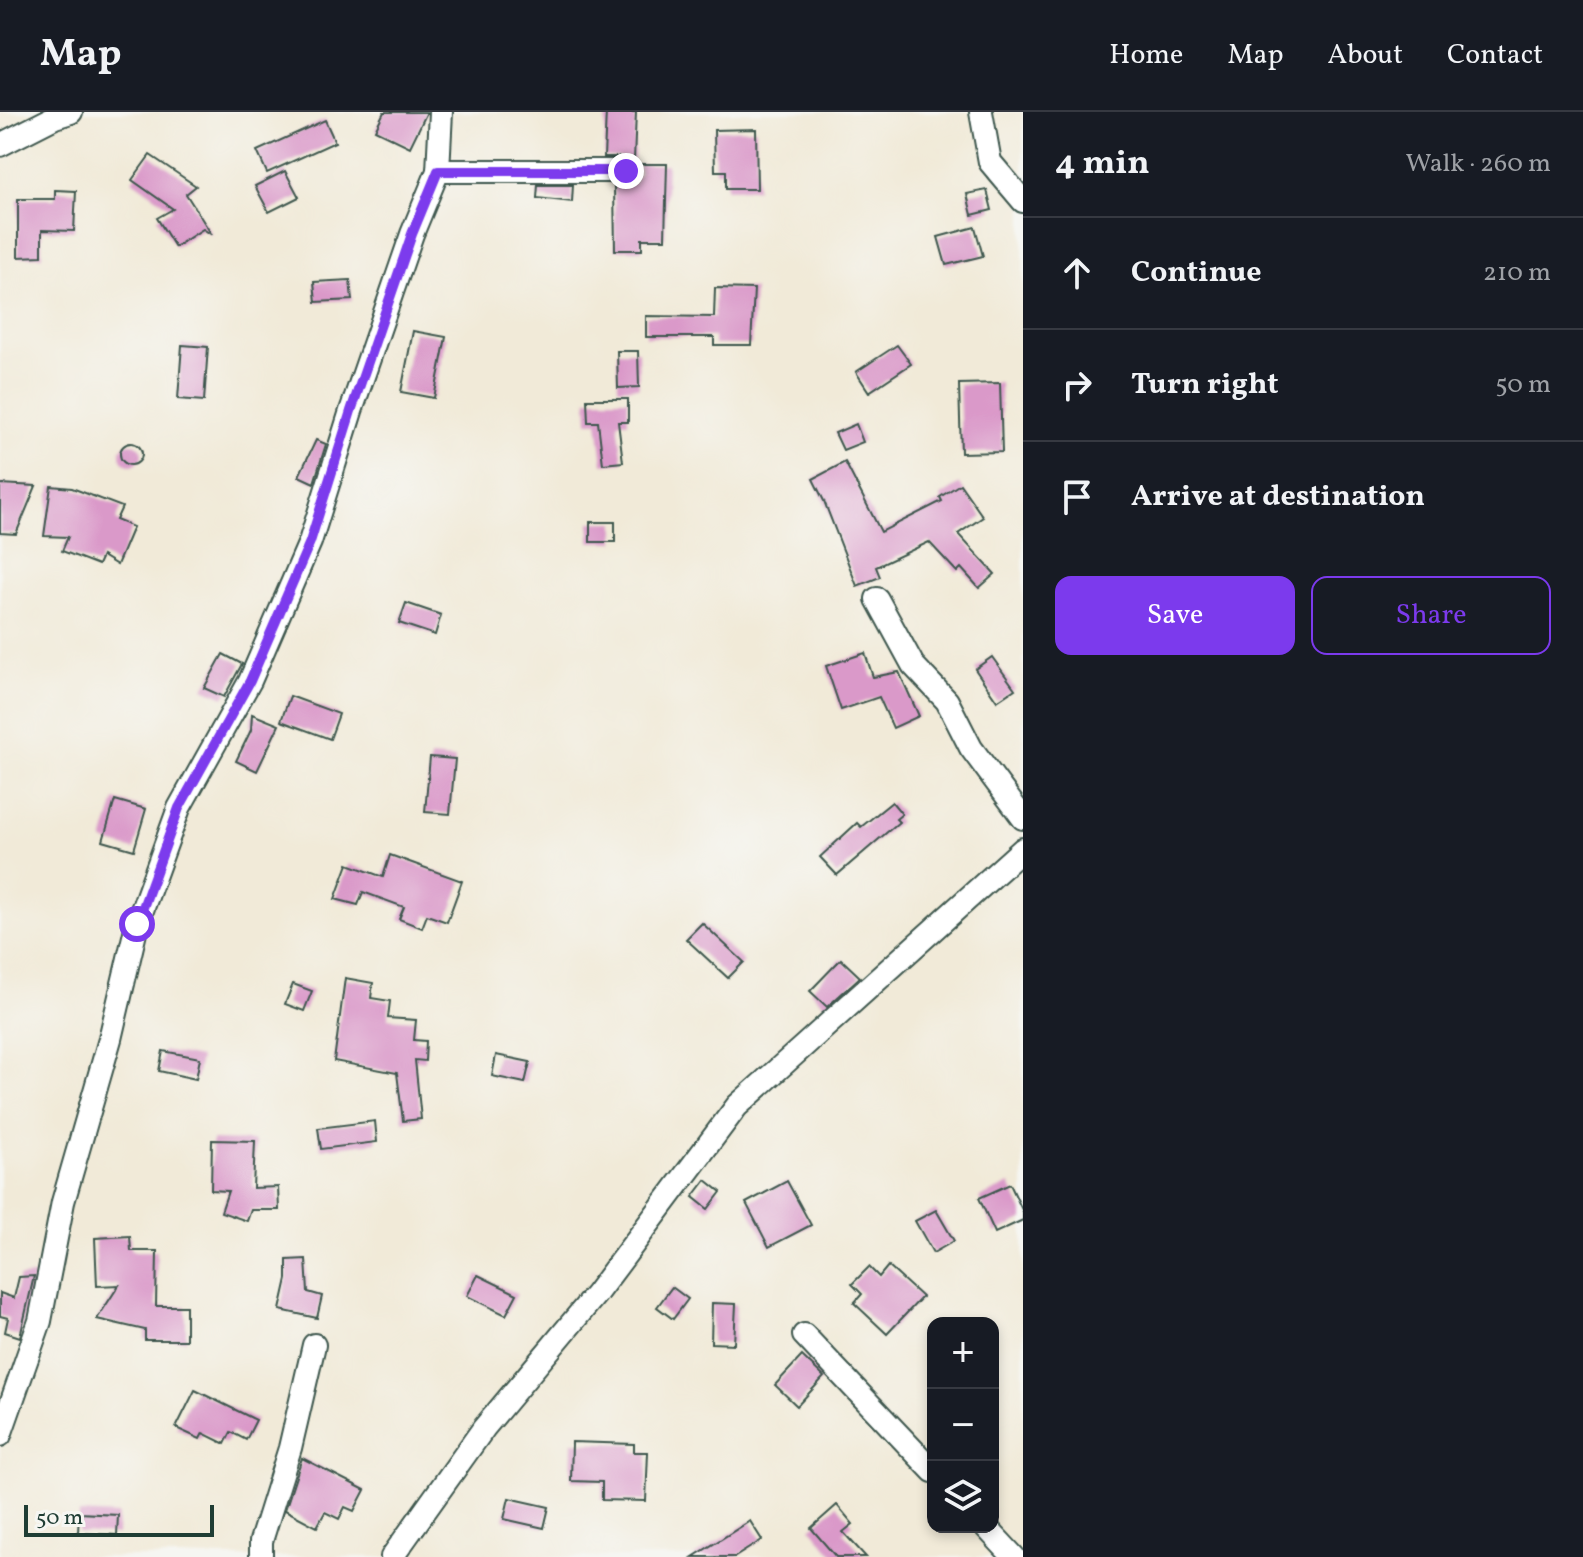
<!DOCTYPE html>
<html lang="en">
<head>
<meta charset="utf-8">
<style>
  :root { --surface:#171b24; --page:#242831; --text:#f1f3f6; --muted:#9ea1a6; --line:#363941; --accent:#7c3aed }
  body { margin:0; font-family:Vollkorn,serif; background:var(--page); color:var(--text) }
  .controls { position:absolute; right:24px; bottom:24px; display:grid; overflow:hidden; border-radius:16px; box-shadow:0 4px 12px #0003 }
  .controls button { width:72px; height:72px; display:grid; place-items:center; padding:0; border:0; border-bottom:2px solid var(--line); background:var(--surface); color:var(--text); font:40px sans-serif }
  .scale { position:absolute; left:24px; bottom:20px; width:190px; box-sizing:border-box; padding-left:8px; border:4px solid #1f3d34; border-top:0; font-size:22px; line-height:28px; white-space:nowrap; color:#1f3d34; -webkit-text-stroke:6px #f6f6f2; paint-order:stroke }
  .stop { position:absolute; width:24px; height:24px; margin:-18px; border:6px solid #7c3aed; border-radius:50%; background:#fff }
  .stop.end { background:#7c3aed; border-color:#fff; box-shadow:0 2px 8px #0008 }
  .list { margin:0; padding:0; list-style:none }
  h2 { display:flex; justify-content:space-between; align-items:center; height:104px; margin:0; padding:0 32px; font-size:34px }
  h2 small { font-size:26px; font-weight:400; color:var(--muted) }
  .list li { display:grid; grid-template-columns:52px 1fr auto; gap:24px; align-items:center; box-sizing:border-box; height:112px; padding:0 32px; border-top:2px solid var(--line) }
  .list b { display:block; font-size:30px; white-space:nowrap }
  .list em { font-size:26px; font-style:normal; color:var(--muted) }
  .actions { display:flex; gap:16px; padding:24px 32px }
  .actions a { flex:1; padding:18px 0; border:2px solid var(--accent); border-radius:16px; text-align:center; font-size:28px; color:var(--accent) }
  .actions .main { background:var(--accent); color:#fff }
  .icon { flex:none; width:44px; height:44px; fill:none; stroke:currentColor; stroke-width:2; stroke-linecap:round; stroke-linejoin:round }
  .map { position:relative; flex:none; width:1023px; height:1445px; overflow:hidden }
  header { display:flex; align-items:center; gap:48px; box-sizing:border-box; height:112px; padding:0 40px; background:var(--surface); border-bottom:2px solid var(--line) }
  header strong { font-size:38px }
  nav { display:flex; gap:44px; margin-inline-start:auto; font-size:28px }
  main { display:flex }
  aside { flex:1; background:var(--surface) }
  .map>svg:first-child { display:block }
</style>
</head>
<body>
<header>
<strong>Map</strong>
<nav><a>Home</a><a>Map</a><a>About</a><a>Contact</a></nav>
</header>
<main>
<div class="map">
<svg width="1023" height="1445" viewBox="0 0 1023 1445">
  <rect width="100%" height="100%" fill="#f6f6f2"/>
  <filter id="ink" filterUnits="userSpaceOnUse"><feTurbulence type="fractalNoise" baseFrequency=".0125" numOctaves="2"/><feDisplacementMap in="SourceGraphic" scale="16" xChannelSelector="R" yChannelSelector="G"/><feConvolveMatrix kernelMatrix="1 2 1 2 8 2 1 2 1" color-interpolation-filters="sRGB"/></filter>
  <filter id="wash" filterUnits="userSpaceOnUse"><feTurbulence type="fractalNoise" baseFrequency=".006" numOctaves="4" result="noise"/><feDisplacementMap in="SourceGraphic" scale="32" xChannelSelector="R" yChannelSelector="G"/><feGaussianBlur stdDeviation="1.8" result="paint"/><feColorMatrix in="noise" values="0 0 0 0 0 0 0 0 0 0 0 0 0 0 0 0 0 1.4 0 .05"/><feComposite in="paint" operator="in"/></filter>
  <g filter="url(#wash)">
    <rect width="100%" height="100%" fill="#f1ead8"/>
    <g id="blocks">
      <!-- building -->
      <g fill="#da99c9">
        <path d="M384,0h43l-17,35 -35,-17z"/>
        <path d="M606,0h30l-2,48 -8,-3h-22z"/>
        <path d="M325,8l10,22 -68,31 -10,-22z"/>
        <path d="M756,17l1,60h-31v-18h-11l-1,-41z"/>
        <path d="M150,43l46,31 -10,8 26,41 -9,-6 -28,18 -18,-29 16,-9 -41,-29z"/>
        <path d="M638,52h29l-2,75h-23v11h-27l-1,-65 20,-2 6,-11z"/>
        <path d="M285,59l14,26 -30,15 -14,-26z"/>
        <path d="M538,73h35l-1,17 -35,-4z"/>
        <path d="M55,78l21,1 -2,40 -32,-1v26l-24,1v-58h37z"/>
        <path d="M987,78l5,20 -20,5 -5,-21z"/>
        <path d="M975,115l8,29 -37,9 -8,-28z"/>
        <path d="M350,168l2,20 -36,2 -2,-20z"/>
        <path d="M715,176l39,1 -3,56h-37v-8h-68v-21l68,1z"/>
        <path d="M413,219l33,6 -12,61 -33,-6z"/>
        <path d="M182,233l26,2 -4,54 -26,-2z"/>
        <path d="M897,233l14,19 -42,28 -13,-20z"/>
        <path d="M617,239h21l1,36 -21,1z"/>
        <path d="M1000,271l2,69 -41,1 -2,-69z"/>
        <path d="M587,287h41v23h-10l5,40 -20,2 -5,-42h-10z"/>
        <path d="M856,312l7,18 -20,8 -8,-17z"/>
        <path d="M316,328l10,4 -12,39 -15,-7z"/>
        <circle cx="131" cy="342" r="11"/>
        <path d="M845,350l36,70 61,-31 -2,-4 20,-13 23,33 -25,17 37,40 -16,14 -18,-20 -4,4 -28,-30 -53,25 4,10 -23,9 -33,-85 -11,-22z"/>
        <path d="M0,372l36,2 -20,48 -16,-1z"/>
        <path d="M51,374l21,2 50,19 -6,13 17,7 -16,38 -15,-9 -4,9 -36,-14 6,-14 -24,-1z"/>
        <rect x="590" y="410" width="25" height="20"/>
        <path d="M406,491l35,12 -6,20 -36,-12z"/>
        <path d="M865,541l8,24 26,-5 20,44 -26,12 -14,-31 -38,13 -15,-44z"/>
        <path d="M223,542l19,10 -18,33 -20,-9z"/>
        <path d="M992,545l23,32 -18,12 -22,-32z"/>
        <path d="M290,584l49,18 -9,25 -49,-18z"/>
        <path d="M252,602l27,11 -22,46 -21,-10 15,-31z"/>
        <path d="M430,645l25,2 -5,55 -25,-2z"/>
        <path d="M115,688l31,9 -12,41 -31,-9z"/>
        <path d="M892,690l10,12 -6,5 3,3 -62,53 -17,-18 37,-34 4,4z"/>
        <path d="M390,743l72,26 -15,41 -20,-7 -5,13 -23,-9 5,-12 -41,-15 -5,13 -23,-6 13,-35 35,13z"/>
        <path d="M702,811l42,39 -16,16 -42,-39z"/>
        <path d="M841,847l19,18 -33,30 -17,-16z"/>
        <path d="M345,866l28,5 -2,15 19,3 -2,17 28,2 -2,20 12,1 -1,20 -10,-1 6,59 -18,2 -6,-48 -63,-12z"/>
        <path d="M293,872l19,7 -8,20 -19,-7z"/>
        <path d="M163,939l37,7 -4,21 -37,-8z"/>
        <path d="M496,943l34,7 -5,21 -33,-7z"/>
        <path d="M375,1009l2,21 -56,7 -3,-21z"/>
        <path d="M212,1028l43,1 -2,47 25,-1 1,23h-28l-4,11 -26,-9 7,-21 -17,-1z"/>
        <path d="M706,1068l15,12 -13,17 -15,-12z"/>
        <path d="M787,1069l24,44 -42,22 -23,-44z"/>
        <path d="M1010,1072l13,28v8l-28,13 -16,-35z"/>
        <path d="M936,1098l18,31 -21,12 -18,-32z"/>
        <path d="M130,1124l1,15h26l-1,55h30v34h-41v-10l-48,-11 22,-34 -22,1 -2,-48z"/>
        <path d="M306,1147l2,33 14,4 -5,22 -37,-8 7,-31v-19z"/>
        <path d="M888,1154l34,31 -35,37 -33,-31 8,-9 -10,-10 17,-17 10,10z"/>
        <path d="M478,1163l39,19 -11,21 -39,-19z"/>
        <path d="M34,1164l-14,61 -15,-5 3,-14 -8,-2v-23l14,5 5,-21z"/>
        <path d="M672,1175l16,12 -15,20 -16,-12z"/>
        <path d="M712,1191l24,1 -2,40 -23,-1z"/>
        <path d="M802,1244l22,21 -27,29 -22,-21z"/>
        <path d="M195,1278l61,30 -10,20 -15,-8 -6,12 -22,-11 -3,6 -24,-11z"/>
        <path d="M572,1330l62,2v8h14l-2,49 -44,-1v-18l-31,-1z"/>
        <path d="M302,1346l63,32 -11,21 -9,-4 -6,12 -14,-7 -8,15 -32,-17z"/>
        <path d="M509,1386l40,9 -5,21 -40,-9z"/>
        <path d="M837,1393l16,19 -10,8 23,25h-30l-25,-29z"/>
        <path d="M79,1401l39,2 -1,20 -39,-2z"/>
        <path d="M750,1409l12,19 -27,17h-42z"/>
      </g>
    </g>
  </g>
  <g filter="url(#ink)">
    <use href="#blocks" fill-opacity="0" stroke="#3e574d" stroke-width="2"/>
    <g fill="none" stroke-linecap="round" stroke-linejoin="round">
      <defs>
        <g id="street">
          <path d="M981,0l9,50 33,39"/>
          <path d="M0,33l55,-28 16,-5"/>
          <path d="M438,59h188"/>
          <path d="M877,487l36,66 34,36 24,47 52,70"/>
          <path d="M804,1223l129,136"/>
          <path d="M0,1323l40,-114 23,-119 47,-163 27,-115 42,-116 71,-127 60,-139 41,-131 61,-177 26,-63 3,-59"/>
          <path d="M986,1415l28,30"/>
          <path d="M261,1445v-16l29,-93 24,-103"/>
          <path d="M392,1445l92,-129 112,-134 141,-188 286,-257"/>
        </g>
      </defs>
      <!-- street casing -->
      <use href="#street" stroke="#3e574d" stroke-width="26"/>
      <!-- street -->
      <use href="#street" stroke="#fff" stroke-width="22"/>
    </g>
  </g>
  <g fill="none" stroke-linecap="round" stroke-linejoin="round" filter="url(#ink)">
    <!-- route -->
    <path stroke="#7c3aed" stroke-width="10" d="M137,812l42,-116 71,-127 60,-139 41,-131 61,-177 26,-63h188"/>
  </g>
</svg>
<div class="controls">
<button>+</button>
<button>−</button>
<button><svg class="icon" aria-label="layers" viewBox="0 0 24 24"><path d="M12 4l9 5-9 5-9-5zM3 14l9 5 9-5"/></svg></button>
</div>
<div class="scale">50 m</div>
<div class="stop" style="left:137px;top:812px"></div>
<div class="stop end" style="left:626px;top:59px"></div>
</div>
<aside>
<h2>4 min<small>Walk · 260 m</small></h2>
<ul class="list">
<li><svg class="icon" aria-label="ahead" viewBox="0 0 24 24"><path d="M12 20V5M6 11l6-6 6 6"/></svg><div><b>Continue</b></div><em>210 m</em></li>
<li><svg class="icon" aria-label="right" viewBox="0 0 24 24"><path d="M7 20v-9h11M14 6l5 5-5 5"/></svg><div><b>Turn right</b></div><em>50 m</em></li>
<li><svg class="icon" aria-label="arrive" viewBox="0 0 24 24"><path d="M6 21V4h12l-3 4 3 4H6"/></svg><div><b>Arrive at destination</b></div></li>
</ul>
<div class="actions"><a class="main">Save</a><a>Share</a></div>
</aside>
</main>
</body>
</html>
